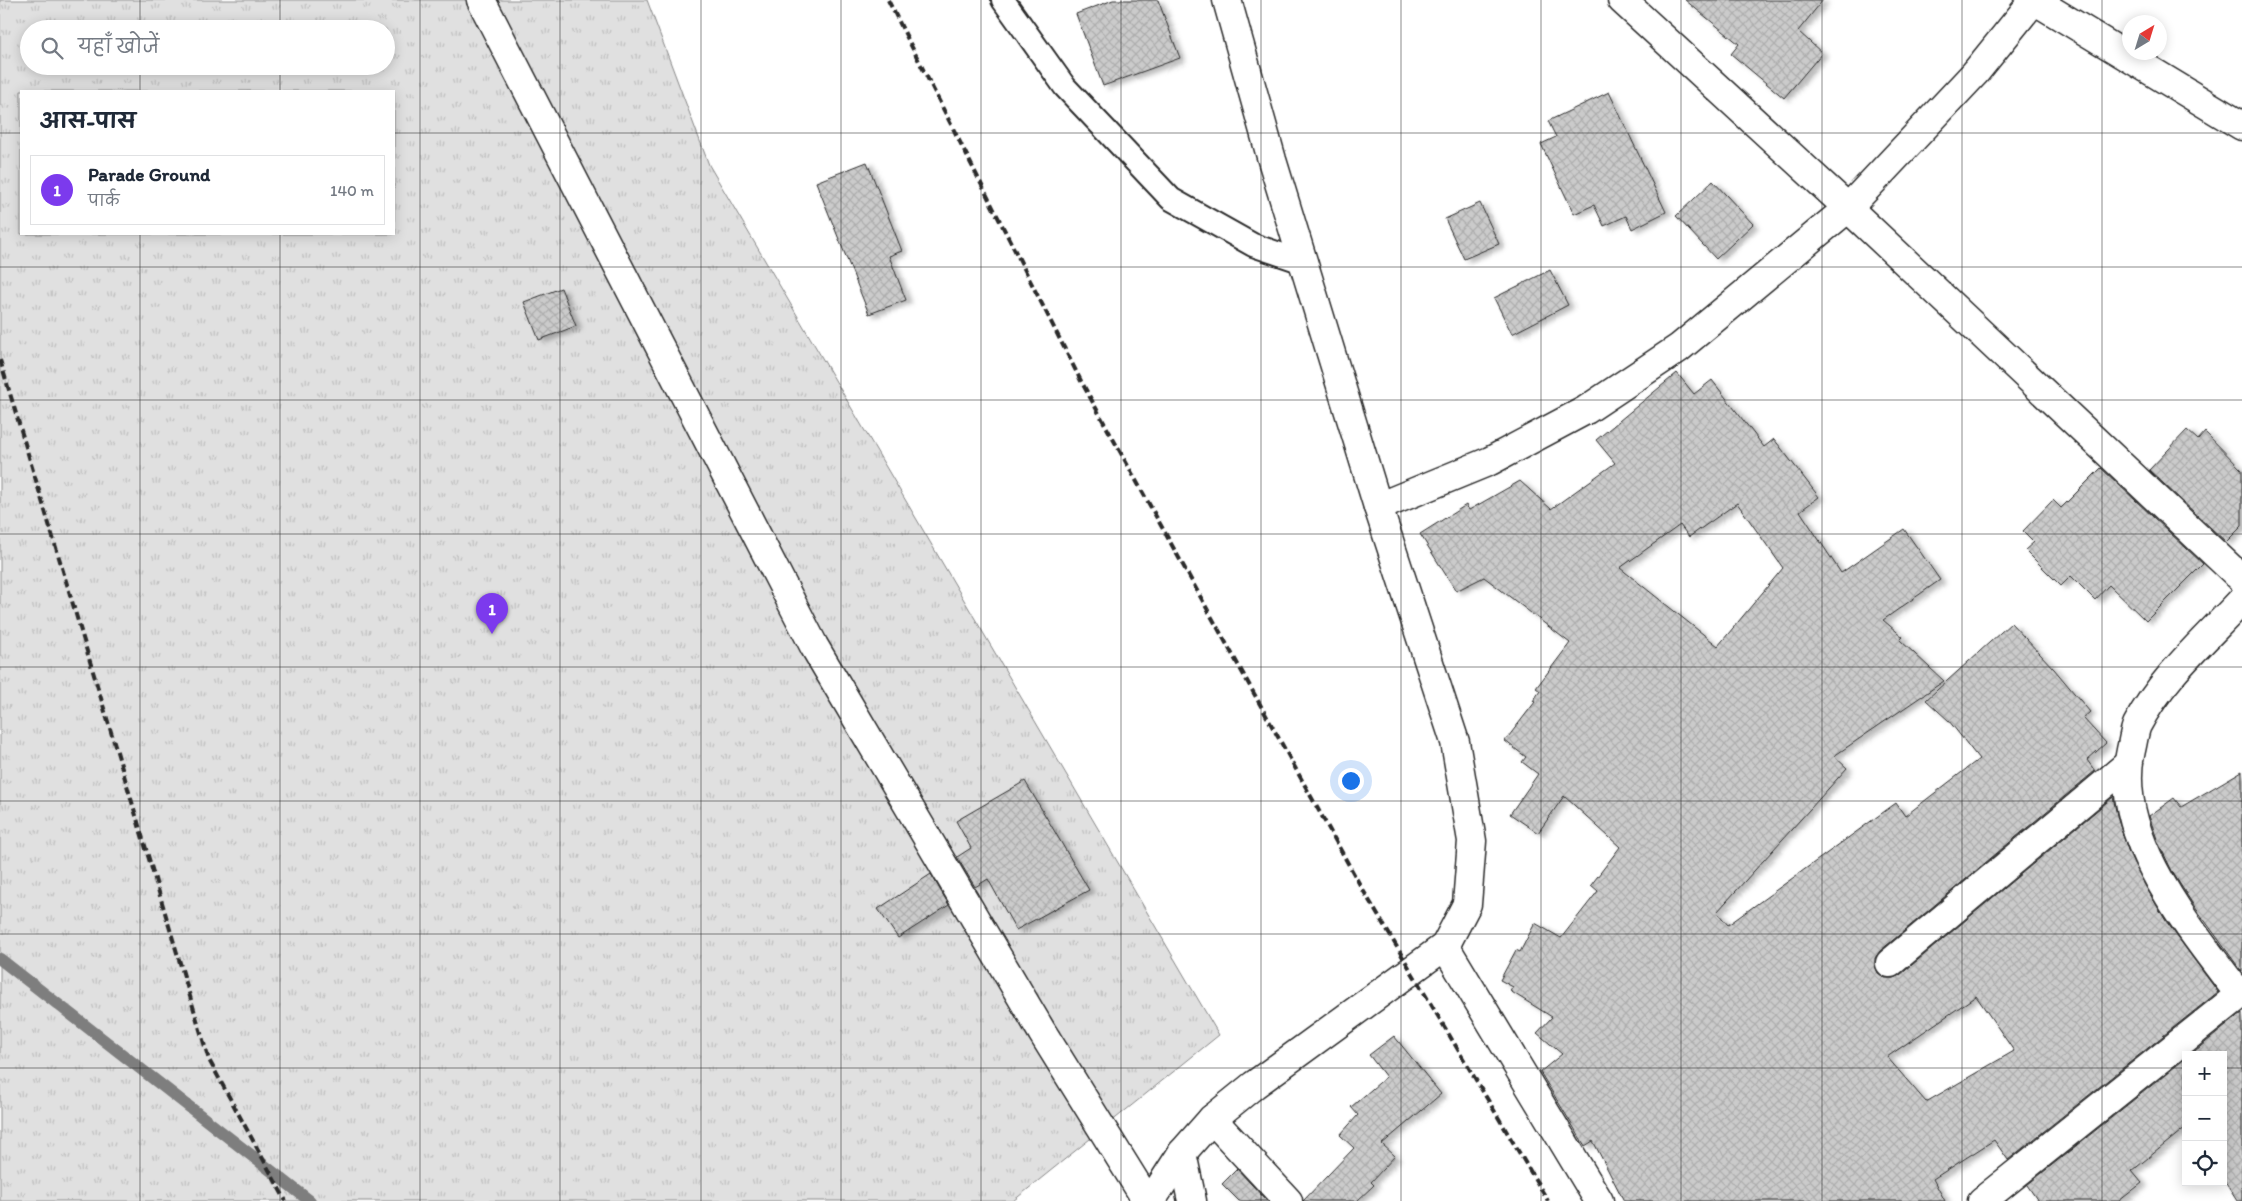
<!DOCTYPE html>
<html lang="hi">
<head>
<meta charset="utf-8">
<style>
  :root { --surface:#fff; --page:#f6f6f7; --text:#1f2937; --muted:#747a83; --line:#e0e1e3; --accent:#7c3aed }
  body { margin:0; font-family:Itim,"Playpen Sans Deva",sans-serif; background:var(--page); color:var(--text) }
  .controls { position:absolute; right:15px; bottom:15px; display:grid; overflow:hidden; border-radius:0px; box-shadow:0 2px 12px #0003 }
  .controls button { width:45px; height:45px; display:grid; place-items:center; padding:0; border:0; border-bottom:1px solid var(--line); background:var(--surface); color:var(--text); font:25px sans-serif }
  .compass { position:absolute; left:2122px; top:15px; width:45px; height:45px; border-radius:50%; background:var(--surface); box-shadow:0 2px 12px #0003; rotate:38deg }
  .you { position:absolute; left:1350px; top:780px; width:18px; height:18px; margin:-12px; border:4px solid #fff; border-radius:50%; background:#1a73e8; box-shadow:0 0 0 8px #1a73e833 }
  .badge { display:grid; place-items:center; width:32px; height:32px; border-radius:50%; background:var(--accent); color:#fff; font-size:16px; font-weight:700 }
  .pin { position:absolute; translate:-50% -41px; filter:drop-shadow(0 1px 2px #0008) }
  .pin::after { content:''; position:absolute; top:26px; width:18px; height:15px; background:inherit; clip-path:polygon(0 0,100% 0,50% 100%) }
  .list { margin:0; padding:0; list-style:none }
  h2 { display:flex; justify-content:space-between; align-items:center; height:65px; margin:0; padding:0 20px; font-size:21px }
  h2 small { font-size:16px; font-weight:400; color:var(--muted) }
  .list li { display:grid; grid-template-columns:32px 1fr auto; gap:15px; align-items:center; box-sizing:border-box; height:70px; margin:0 10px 10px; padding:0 10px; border:1px solid var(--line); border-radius:0px }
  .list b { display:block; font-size:19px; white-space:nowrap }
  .list p { margin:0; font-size:16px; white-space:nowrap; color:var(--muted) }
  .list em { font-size:16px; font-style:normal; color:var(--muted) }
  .icon { flex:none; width:28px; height:28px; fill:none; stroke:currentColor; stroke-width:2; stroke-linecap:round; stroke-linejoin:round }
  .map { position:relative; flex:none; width:2242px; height:1201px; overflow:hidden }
  .search { position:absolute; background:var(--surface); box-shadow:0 2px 12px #0003; left:20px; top:20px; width:375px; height:55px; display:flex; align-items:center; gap:12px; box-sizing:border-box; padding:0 18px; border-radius:28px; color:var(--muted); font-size:19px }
  .panel { position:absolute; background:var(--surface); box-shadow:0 2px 12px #0003; left:20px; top:90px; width:375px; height:145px; border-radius:0px }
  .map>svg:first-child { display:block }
</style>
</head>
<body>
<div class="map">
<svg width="2242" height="1201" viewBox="0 0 2242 1201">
  <defs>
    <pattern id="park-tufts" width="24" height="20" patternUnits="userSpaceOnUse" patternTransform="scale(1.25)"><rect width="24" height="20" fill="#e0e0e0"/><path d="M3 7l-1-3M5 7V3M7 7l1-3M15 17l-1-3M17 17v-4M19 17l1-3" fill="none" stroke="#c0c0c0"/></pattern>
    <pattern id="building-cross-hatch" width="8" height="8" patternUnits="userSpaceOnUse" patternTransform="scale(1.25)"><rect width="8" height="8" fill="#cbcbcb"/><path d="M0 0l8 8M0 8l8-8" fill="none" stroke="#aeaeae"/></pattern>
    <filter id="shadow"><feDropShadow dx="5.5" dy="3" stdDeviation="2.5" flood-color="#0004"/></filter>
  </defs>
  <rect width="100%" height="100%" fill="#fff"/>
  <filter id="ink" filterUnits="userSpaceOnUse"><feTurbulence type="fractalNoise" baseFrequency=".02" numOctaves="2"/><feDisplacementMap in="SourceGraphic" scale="10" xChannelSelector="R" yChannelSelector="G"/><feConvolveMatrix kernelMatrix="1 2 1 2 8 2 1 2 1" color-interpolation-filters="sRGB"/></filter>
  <g filter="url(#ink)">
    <!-- park -->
    <path fill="url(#park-tufts)" stroke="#868686" fill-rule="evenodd" d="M0,0h647l62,165 510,870 -206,166h-1013zM29,29h357v37h-357zM21,91h373v143h-373z"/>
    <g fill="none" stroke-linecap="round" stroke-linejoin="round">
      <!-- stream -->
      <path stroke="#7e7e7e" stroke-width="12" d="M0,959l310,242"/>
    </g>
    <!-- building -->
    <g fill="url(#building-cross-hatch)" stroke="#2b2b2b" fill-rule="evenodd" filter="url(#shadow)">
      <path d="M1113,0h45l22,58 -77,28 -27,-72z"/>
      <path d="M1685,0h138l-25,31 24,22 -38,45 -53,-44 8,-10z"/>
      <path d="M1609,92l57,120 -34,17 -6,-13 -22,10 -10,-21 -20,9 -33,-70 15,-7 -8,-16z"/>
      <path d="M867,162l35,89 -13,5 17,44 -37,14 -53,-132z"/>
      <path d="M1713,181l40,43 -37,35 -40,-43z"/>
      <path d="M1480,203l19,41 -35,15 -19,-40z"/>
      <path d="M1550,270l18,35 -56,29 -18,-36z"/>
      <path d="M561,288l15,38 -37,14 -15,-38z"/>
      <path d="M1677,373l17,21 18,-14 52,67 10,-8 45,58 -19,14 41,62 63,-44 36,51 -57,40 20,17 -3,3 44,41 -110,75 13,12 -130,144 11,13 168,-122 9,13 74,-57 -30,-38 -23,-21 85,-77 43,46 36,43 -7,6 23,25 -19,17 8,11 -215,180 -5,7v8l3,7 7,5h8l7,-3 213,-178 5,23 11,33 17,34 20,34 52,71 -210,168 -14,-20 -61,39 12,22h-321l-31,-60 -8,5 -45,-74 22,-18 -25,-21 15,-16 -42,-26 3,-4 -13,-7 16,-30 4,2 15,-29 26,15 37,-47 -7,-6 29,-38 -56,-51 -26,37 -28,-19 28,-40 -16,-12 4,-5 -21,-16 30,-39 -2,-1 7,-10 -4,-3 34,-45 -86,-66 -28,14 -36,-57 46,-29 3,5 51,-29 31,28 64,-46 -19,-23zM1737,503l46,65 -65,78 -98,-78 60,-43 9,12zM1976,996l38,55 -88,51 -39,-45z"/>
      <path d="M2187,430l11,10 7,-8 37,38v56l-16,16 -77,-72z"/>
      <path d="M2101,468l102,96 -57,57 -37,-36 -14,15 -24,-24 -10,10 -36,-36 9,-8 -11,-11 30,-31 8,8z"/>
      <path d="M2242,771v201l-50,-69 -19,-30 -15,-31 -9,-26 25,-18 7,9z"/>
      <path d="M1025,781l64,109 -73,40 -28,-51 -13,8 -18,-30 14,-9 -15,-27z"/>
      <path d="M931,874l18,31 -51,33 -20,-29z"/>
      <path d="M2242,1013v188h-5l-14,-22v-124h-33z"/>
      <path d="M1394,1036l47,58 -59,50 13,12 -24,26 3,3 -17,16h-54l51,-53 -14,-13 18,-20 -7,-8 35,-30 -17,-22z"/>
      <path d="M2186,1058v69l-54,44 10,12 -23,18h-81l-11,-16z"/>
      <path d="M1237,1169l30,32h-28l-17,-17z"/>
    </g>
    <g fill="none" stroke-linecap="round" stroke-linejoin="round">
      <defs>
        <path id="lane" d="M1003,0l62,87 106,112 82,46 50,17"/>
        <g id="street">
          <path d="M481,0l333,646 228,386 105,169"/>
          <path d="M1622,0l226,208 394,371"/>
          <path d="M1378,507l112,-46 96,-51 93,-62 169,-140 127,-135 59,-73"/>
          <path d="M1445,946l154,255"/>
          <path d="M1890,963l237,-198"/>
          <path d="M2240,995c-49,-65 -129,-159 -109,-245 2,-8 3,-18 6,-25 25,-48 69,-86 105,-125"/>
          <path d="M1212,1119l76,82"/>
          <path d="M1182,1153l10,48"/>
          <path d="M1151,1201l31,-48 30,-34 42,-34 191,-139 22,-42 5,-63 -17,-99 -77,-235 -106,-347 -45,-160"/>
          <path d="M1982,1201l260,-208"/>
        </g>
        <path id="secondary" d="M2034,0l208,126"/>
      </defs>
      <!-- lane casing -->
      <use href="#lane" stroke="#2b2b2b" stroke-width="26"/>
      <!-- street casing -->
      <use href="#street" stroke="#2b2b2b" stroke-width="31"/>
      <!-- secondary casing -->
      <use href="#secondary" stroke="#2b2b2b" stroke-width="31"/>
      <!-- lane -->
      <use href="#lane" stroke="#fff" stroke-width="22"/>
      <!-- street -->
      <use href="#street" stroke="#fff" stroke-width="28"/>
      <!-- secondary -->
      <use href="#secondary" stroke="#fff" stroke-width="28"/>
      <!-- rail -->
      <g stroke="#2b2b2b" stroke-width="4" stroke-dasharray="8 4" stroke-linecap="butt">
        <path d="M888,0l193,381 279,504 188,316"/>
        <path d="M0,360l209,700 77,141"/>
      </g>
    </g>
  </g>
  <!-- grid -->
  <path fill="none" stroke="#2b2b2b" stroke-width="1" stroke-opacity="0.55" d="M140,0v29M280,0v29M420,0v1201M560,0v1201M701,0v1201M841,0v1201M981,0v1201M1121,0v1201M1261,0v1201M1401,0v1201M1541,0v1201M1681,0v1201M1822,0v1201M1962,0v1201M2102,0v1201M140,66v25M280,66v25M0,133h21M394,133h1848M140,234v967M280,234v967M0,267h2242M0,400h2242M0,534h2242M0,667h2242M0,801h2242M0,934h2242M0,1068h2186M2223,1068h19"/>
</svg>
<div class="controls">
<button>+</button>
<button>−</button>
<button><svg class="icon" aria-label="locate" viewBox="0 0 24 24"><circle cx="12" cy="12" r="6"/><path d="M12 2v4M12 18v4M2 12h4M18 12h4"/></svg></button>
</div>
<svg class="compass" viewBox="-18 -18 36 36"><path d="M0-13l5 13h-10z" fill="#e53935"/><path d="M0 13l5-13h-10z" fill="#747a83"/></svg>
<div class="you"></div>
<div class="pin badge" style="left:492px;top:634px">1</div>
<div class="search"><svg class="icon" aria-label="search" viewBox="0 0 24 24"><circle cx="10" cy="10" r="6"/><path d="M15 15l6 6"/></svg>यहाँ खोजें</div>
<section class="panel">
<h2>आस-पास<small></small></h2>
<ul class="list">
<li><span class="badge">1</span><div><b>Parade Ground</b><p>पार्क</p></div><em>140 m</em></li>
</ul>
</section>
</div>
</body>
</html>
